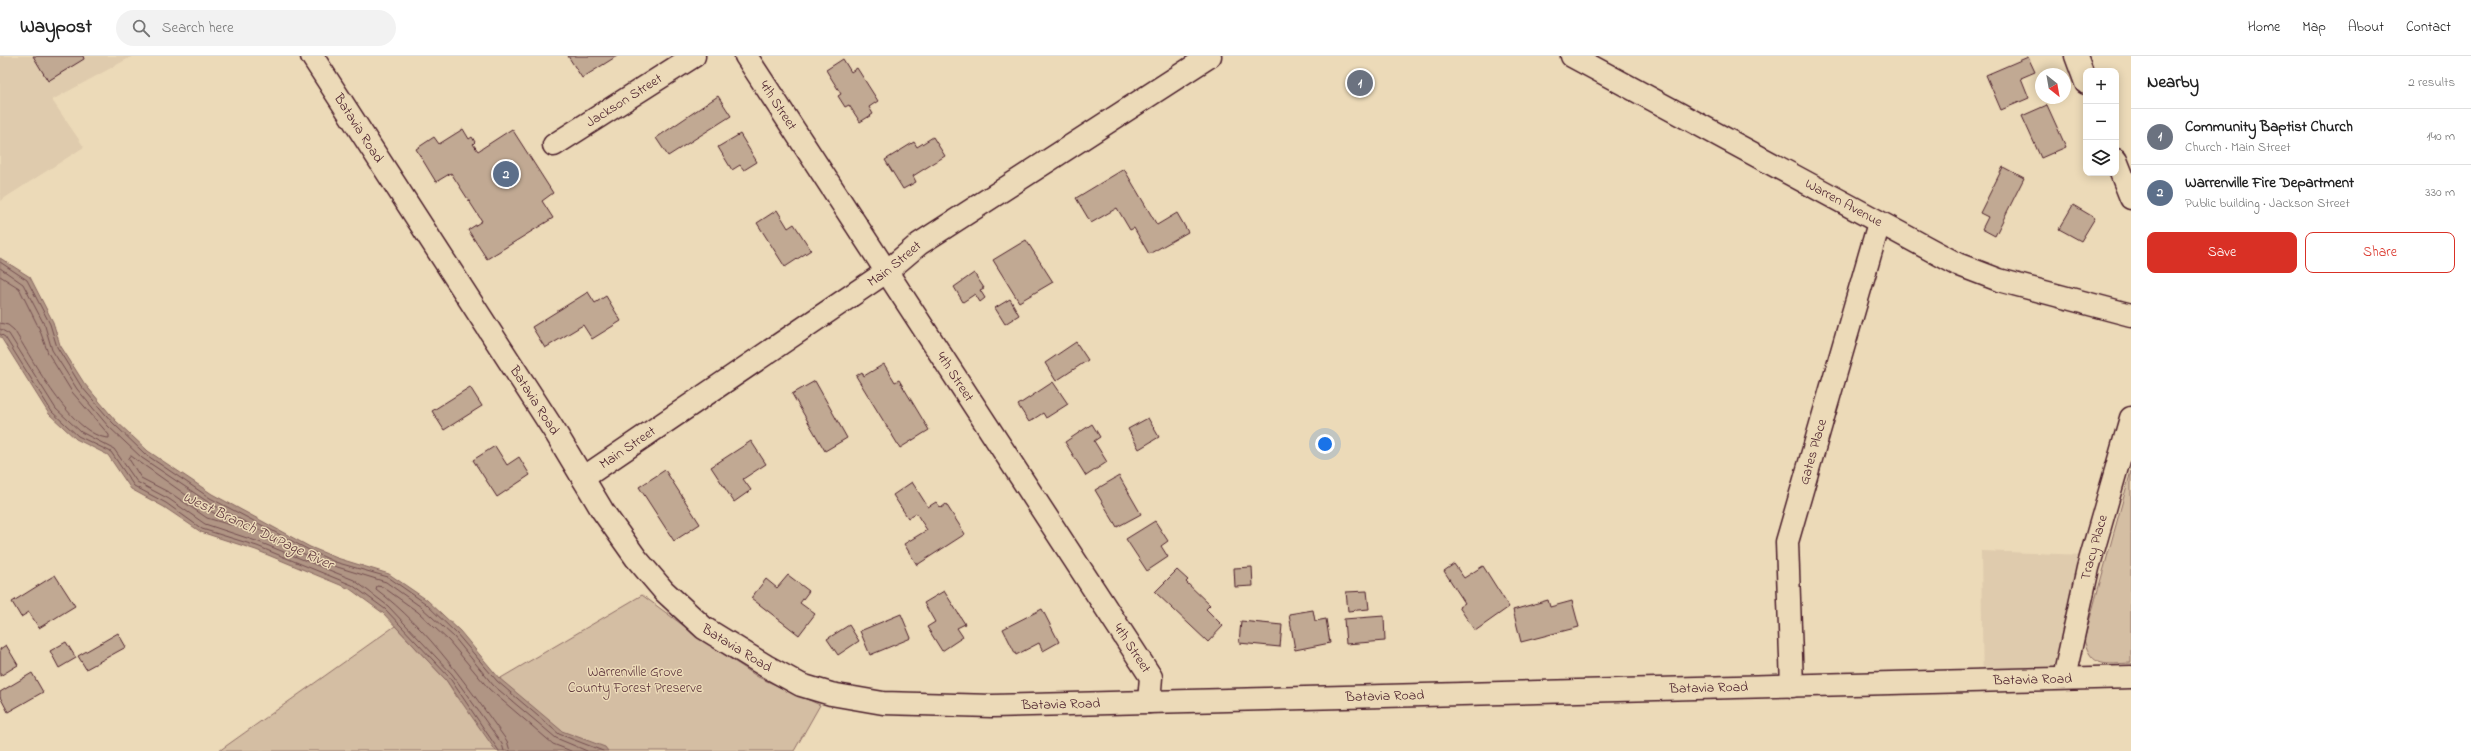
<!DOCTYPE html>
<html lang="en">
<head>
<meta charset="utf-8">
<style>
  :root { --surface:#fff; --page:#f2f2f2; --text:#222; --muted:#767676; --line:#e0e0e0; --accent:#d93025 }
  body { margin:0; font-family:"Indie Flower",sans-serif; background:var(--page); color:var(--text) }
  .controls { position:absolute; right:12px; top:12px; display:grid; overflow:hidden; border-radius:8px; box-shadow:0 2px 10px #0003 }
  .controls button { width:36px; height:36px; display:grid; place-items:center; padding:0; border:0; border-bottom:1px solid var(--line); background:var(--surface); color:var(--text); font:20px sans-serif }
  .compass { position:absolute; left:2035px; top:12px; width:36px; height:36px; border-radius:50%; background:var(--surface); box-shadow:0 2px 10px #0003; rotate:149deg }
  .you { position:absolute; left:1325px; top:388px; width:14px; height:14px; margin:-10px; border:3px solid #fff; border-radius:50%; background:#1a73e8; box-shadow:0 0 0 6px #1a73e833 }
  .badge { display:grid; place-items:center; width:26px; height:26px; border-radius:50%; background:var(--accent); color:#fff; font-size:13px; font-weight:700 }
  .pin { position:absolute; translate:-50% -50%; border:2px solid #fff; box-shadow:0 1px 4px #0006 }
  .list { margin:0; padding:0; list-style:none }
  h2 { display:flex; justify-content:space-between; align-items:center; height:52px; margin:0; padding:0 16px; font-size:17px }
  h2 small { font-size:13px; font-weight:400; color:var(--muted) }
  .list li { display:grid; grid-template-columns:26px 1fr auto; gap:12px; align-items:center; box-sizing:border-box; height:56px; padding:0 16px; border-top:1px solid var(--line) }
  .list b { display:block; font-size:15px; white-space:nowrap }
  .list p { margin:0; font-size:13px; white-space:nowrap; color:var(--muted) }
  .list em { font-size:13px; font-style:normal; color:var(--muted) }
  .actions { display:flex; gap:8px; padding:12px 16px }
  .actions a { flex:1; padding:9px 0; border:1px solid var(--accent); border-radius:8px; text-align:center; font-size:14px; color:var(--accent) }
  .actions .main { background:var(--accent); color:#fff }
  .icon { flex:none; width:22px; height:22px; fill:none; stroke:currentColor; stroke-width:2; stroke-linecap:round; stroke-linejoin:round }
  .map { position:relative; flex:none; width:2131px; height:695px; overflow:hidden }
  header { display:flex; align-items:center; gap:24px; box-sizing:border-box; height:56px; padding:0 20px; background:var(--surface); border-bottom:1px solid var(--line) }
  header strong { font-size:19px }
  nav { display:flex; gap:22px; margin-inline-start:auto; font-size:14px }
  .search { width:280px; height:36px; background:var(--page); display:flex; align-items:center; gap:10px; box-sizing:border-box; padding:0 14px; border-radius:22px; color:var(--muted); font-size:15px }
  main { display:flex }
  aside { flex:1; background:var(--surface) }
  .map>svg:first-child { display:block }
</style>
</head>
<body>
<header>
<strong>Waypost</strong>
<div class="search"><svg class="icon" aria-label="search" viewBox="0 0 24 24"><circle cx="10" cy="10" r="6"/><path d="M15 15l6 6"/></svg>Search here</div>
<nav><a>Home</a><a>Map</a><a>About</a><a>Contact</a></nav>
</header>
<main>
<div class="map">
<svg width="2131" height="695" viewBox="0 0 2131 695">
  <rect width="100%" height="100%" fill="#ecdab8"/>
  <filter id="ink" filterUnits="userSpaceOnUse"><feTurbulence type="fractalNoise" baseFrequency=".025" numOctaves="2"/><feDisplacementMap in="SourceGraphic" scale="8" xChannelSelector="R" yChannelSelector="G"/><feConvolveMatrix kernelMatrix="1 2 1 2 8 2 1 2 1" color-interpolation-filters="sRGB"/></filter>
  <g filter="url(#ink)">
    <!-- built -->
    <g fill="#dfcbad">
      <path d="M0,0h133l-81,44 32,47 -84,54z"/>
      <path d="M1981,495l103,4 -38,136 -63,1z"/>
    </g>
    <!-- green -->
    <g fill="#d4bea3" stroke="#8f6e67">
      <path d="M2131,415v192c-25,1 -39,6 -47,-23z"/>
      <path d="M642,539l65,48 51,34 62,28 -26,46h-575l176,-125 51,54 14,22z"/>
    </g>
    <!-- water -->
    <path fill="#b09584" stroke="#876660" d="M0,202l30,19 23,45 7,23 24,38 31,37 33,31 64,43 98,53 27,11 52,16 38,26 33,31 39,47 63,53 43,16 3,4h-112l-50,-71 -63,-67 -33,-24 -94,-39 -55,-18 -37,-25 -33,-18 -23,-34 -32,-16 -27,-25 -49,-78z"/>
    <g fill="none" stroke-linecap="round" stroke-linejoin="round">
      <!-- shore -->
      <g stroke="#734e4f" stroke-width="1">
        <path d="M0,206l27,18 23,44 7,23 24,39 31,36 33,32 65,44 99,52 26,12 53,15 37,26 32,31 40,47 62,53 44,17"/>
        <path d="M0,212l23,16 22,42 7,24 25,39 31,37 34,32 66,44 98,53 28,11 52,16 35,25 33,30 39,48 63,53 31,13"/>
        <path d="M0,220l19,12 20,40 9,25 24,39 37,43v3c-37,-1 -77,-80 -95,-108l-6,-5 -8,-2"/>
        <path d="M0,273l9,5 47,75 25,23 33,17 23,33 32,17 36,25 54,18 95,38 34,26 64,68 50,70 2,7"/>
        <path d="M0,278l5,3 47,75 26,24 33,16 23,34 32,17 36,26 55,17 95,39 33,24 64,68 50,74"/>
        <path d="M131,400l72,51 27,15 1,3 -24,-7 -35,-24 -31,-16 -12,-19z"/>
        <path d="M510,695l-3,-10c-39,-54 -77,-111 -131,-152l1,-3 6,1 35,25 31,29 40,48 64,55 18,7"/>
      </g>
    </g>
    <!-- building -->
    <g fill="#c1a993" stroke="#4a1f2b">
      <path d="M33,0h50l1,3 -36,22z"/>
      <path d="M568,0h49l-35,22z"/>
      <path d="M2028,1l7,15 -14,6 8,20 -28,12 -15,-35z"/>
      <path d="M843,3l8,13 6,-4 21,33 -9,6 4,7 -13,8 -11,-17 -4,2 -7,-11 3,-2 -15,-24z"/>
      <path d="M718,40l13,20 -63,40 -12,-18z"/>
      <path d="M2047,49l19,42 -25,11 -19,-42z"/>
      <path d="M463,73l6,10 3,-2 3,5 -2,2 5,7 34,-22 41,64 -11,8 11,17 -66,41 -19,-29 14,-9 -31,-48 -15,9 -20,-33 18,-12 5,7z"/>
      <path d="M740,78l17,28 -13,8 -4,-5 -8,5 -14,-23z"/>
      <path d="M933,81l12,19 -32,20 3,6 -13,7 -18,-29 29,-18 3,5z"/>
      <path d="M2003,111l21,11 -29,58 -13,-7 6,-12 -8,-4z"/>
      <path d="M1124,113l33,56 20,-12 11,19 -39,22 -15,-26 -4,2 -13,-22 -26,15 -15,-25z"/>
      <path d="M2073,149l22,13 -14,23 -22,-12z"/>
      <path d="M777,154l11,18 6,-4 17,26 -26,17 -28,-44z"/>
      <path d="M1026,184l27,42 -34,20 -26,-42z"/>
      <path d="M974,217l10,15 -4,2 5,8 -5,4 -5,-8 -12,8 -9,-15z"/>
      <path d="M588,236l7,11 11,-7 15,25 -29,18 -9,-14 -38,23 -13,-21z"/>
      <path d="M1010,243l9,16 -14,9 -10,-16z"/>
      <path d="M1076,286l12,18 -32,21 -11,-18z"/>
      <path d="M884,308l11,18 4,-2 30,50 -29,18 -44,-72 6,-4 2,4z"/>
      <path d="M815,325l32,57 -22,13 -33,-57z"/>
      <path d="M1053,326l15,22 -22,14 -3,-5 -14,9 -11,-17z"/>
      <path d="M470,331l12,19 -38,24 -12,-19z"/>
      <path d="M1148,362l11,19 -20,12 -11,-20z"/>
      <path d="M1092,368l8,13 -6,4 13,21 -21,14 -21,-34z"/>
      <path d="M751,385l15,23 -23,15 8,11 -17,12 -23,-35z"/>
      <path d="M495,390l12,19 12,-8 11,18 -33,22 -24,-37z"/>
      <path d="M665,414l35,54 -26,17 -35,-54z"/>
      <path d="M1119,420l22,38 -24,13 -22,-37z"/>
      <path d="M912,426l16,25 8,-5 5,6 5,-4 19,30 -48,31 -13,-21 23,-14 -11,-17 -8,5 -15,-23z"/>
      <path d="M1155,465l13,20 -7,5 7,11 -21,14 -21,-32z"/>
      <path d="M1454,508l10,14 19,-12 26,41 -34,24 -16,-24 6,-4 -21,-32z"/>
      <path d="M1252,511l1,19 -18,1 -1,-19z"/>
      <path d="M1177,514l11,10 -2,2 24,23 -4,4 17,17 -15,16 -53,-50z"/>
      <path d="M55,519l20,31 -36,22 -10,-16 -8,5 -9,-15z"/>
      <path d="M788,519l21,16 -9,12 15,11 -16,21 -48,-37 15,-19 11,9z"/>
      <path d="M944,535l21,33 -8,4 6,9 -21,14 -15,-24 8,-5 -11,-19z"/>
      <path d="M1367,535l2,18 -21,2 -2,-19z"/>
      <path d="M1548,544l2,7 22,-6 7,26 -58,15 -8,-32z"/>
      <path d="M1042,553l17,33 -16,9 -4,-8 -23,12 -13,-26z"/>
      <path d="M1313,554l2,11 11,-2 4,24 -35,7 -6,-36z"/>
      <path d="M901,558l10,24 -41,17 -10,-24z"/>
      <path d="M1384,560l1,25 -39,3 -2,-25z"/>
      <path d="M1241,565l41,4 -2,22 -41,-4z"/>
      <path d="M849,569l10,16 -21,14 -11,-16z"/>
      <path d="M118,577l8,14 -40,22 -8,-13z"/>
      <path d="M66,586l10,16 -17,10 -9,-17z"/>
      <path d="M6,589l12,20 -18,11v-27z"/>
      <path d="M32,617l11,19 -35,20 -8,-15v-5z"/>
    </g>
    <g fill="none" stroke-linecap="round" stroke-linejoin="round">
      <defs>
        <g id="minor">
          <path id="s1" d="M746,0l405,621 -2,25"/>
          <path id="s2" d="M1572,0l385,208 42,16 132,35"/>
          <path d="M2076,0l10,27"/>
          <path id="s3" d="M554,89l140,-89"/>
          <path d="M2116,104l15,38"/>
          <path id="s4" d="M583,422l303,-206 33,-28 291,-188"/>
          <path id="s5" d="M2064,622l24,-110 43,-150"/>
          <path id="s6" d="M1792,630l-5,-144 92,-319"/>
        </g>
        <g id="major">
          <path id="s7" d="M312,0l245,379 45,75 34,48 28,33 40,37 62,38 35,19 30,9 52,9 109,3 1139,-29"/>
        </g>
      </defs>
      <!-- minor casing -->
      <use href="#minor" stroke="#4a1f2b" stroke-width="25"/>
      <!-- major casing -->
      <use href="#major" stroke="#4a1f2b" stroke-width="25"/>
      <!-- minor -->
      <use href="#minor" stroke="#ecdab8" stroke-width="22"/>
      <!-- major -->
      <use href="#major" stroke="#ecdab8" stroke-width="22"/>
    </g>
  </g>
  <g text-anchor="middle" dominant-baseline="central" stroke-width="3" stroke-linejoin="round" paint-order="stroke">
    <!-- street labels -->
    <g font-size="14" fill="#4a1f2b" stroke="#ecdab8">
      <text stroke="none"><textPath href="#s3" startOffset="83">Jackson Street</textPath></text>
      <text stroke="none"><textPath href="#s1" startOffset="59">4th Street</textPath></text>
      <text stroke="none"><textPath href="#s7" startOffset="86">Batavia Road</textPath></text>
      <text stroke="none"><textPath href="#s2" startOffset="309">Warren Avenue</textPath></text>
      <text stroke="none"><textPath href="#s4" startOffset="378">Main Street</textPath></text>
      <text stroke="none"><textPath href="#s1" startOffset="383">4th Street</textPath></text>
      <text stroke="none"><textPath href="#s7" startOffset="410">Batavia Road</textPath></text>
      <text stroke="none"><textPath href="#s4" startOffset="54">Main Street</textPath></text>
      <text stroke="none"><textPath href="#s6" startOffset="238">Gates Place</textPath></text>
      <text stroke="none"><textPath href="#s5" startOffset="134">Tracy Place</textPath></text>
      <text stroke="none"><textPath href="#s7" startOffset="734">Batavia Road</textPath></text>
      <text stroke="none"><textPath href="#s1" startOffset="707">4th Street</textPath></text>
      <text stroke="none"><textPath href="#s7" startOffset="2042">Batavia Road</textPath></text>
      <text stroke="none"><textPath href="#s7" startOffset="1718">Batavia Road</textPath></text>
      <text stroke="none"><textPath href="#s7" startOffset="1394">Batavia Road</textPath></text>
      <text stroke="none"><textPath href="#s7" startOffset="1070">Batavia Road</textPath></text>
    </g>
    <!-- park labels -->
    <g font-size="14" fill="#5f373d" stroke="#ecdab8">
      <text x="635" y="616">Warrenville Grove<tspan x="635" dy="16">County Forest Preserve</tspan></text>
    </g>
    <!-- water labels -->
    <g font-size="15" font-style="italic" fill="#643c41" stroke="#ecdab8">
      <text transform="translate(258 475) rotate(25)">West Branch DuPage River</text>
    </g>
  </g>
</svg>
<div class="controls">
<button>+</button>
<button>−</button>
<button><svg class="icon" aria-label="layers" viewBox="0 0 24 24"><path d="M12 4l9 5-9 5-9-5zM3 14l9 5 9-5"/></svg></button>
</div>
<svg class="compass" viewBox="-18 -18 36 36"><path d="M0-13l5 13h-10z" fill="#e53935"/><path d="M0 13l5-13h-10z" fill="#767676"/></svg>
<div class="you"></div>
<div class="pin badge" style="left:1360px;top:27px;background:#6b7280">1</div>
<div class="pin badge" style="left:506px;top:118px;background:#5c6f8a">2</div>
</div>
<aside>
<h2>Nearby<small>2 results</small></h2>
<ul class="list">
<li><span class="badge" style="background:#6b7280">1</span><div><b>Community Baptist Church</b><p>Church · Main Street</p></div><em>140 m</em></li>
<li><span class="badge" style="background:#5c6f8a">2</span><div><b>Warrenville Fire Department</b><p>Public building · Jackson Street</p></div><em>330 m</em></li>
</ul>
<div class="actions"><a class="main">Save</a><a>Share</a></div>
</aside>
</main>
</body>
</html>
